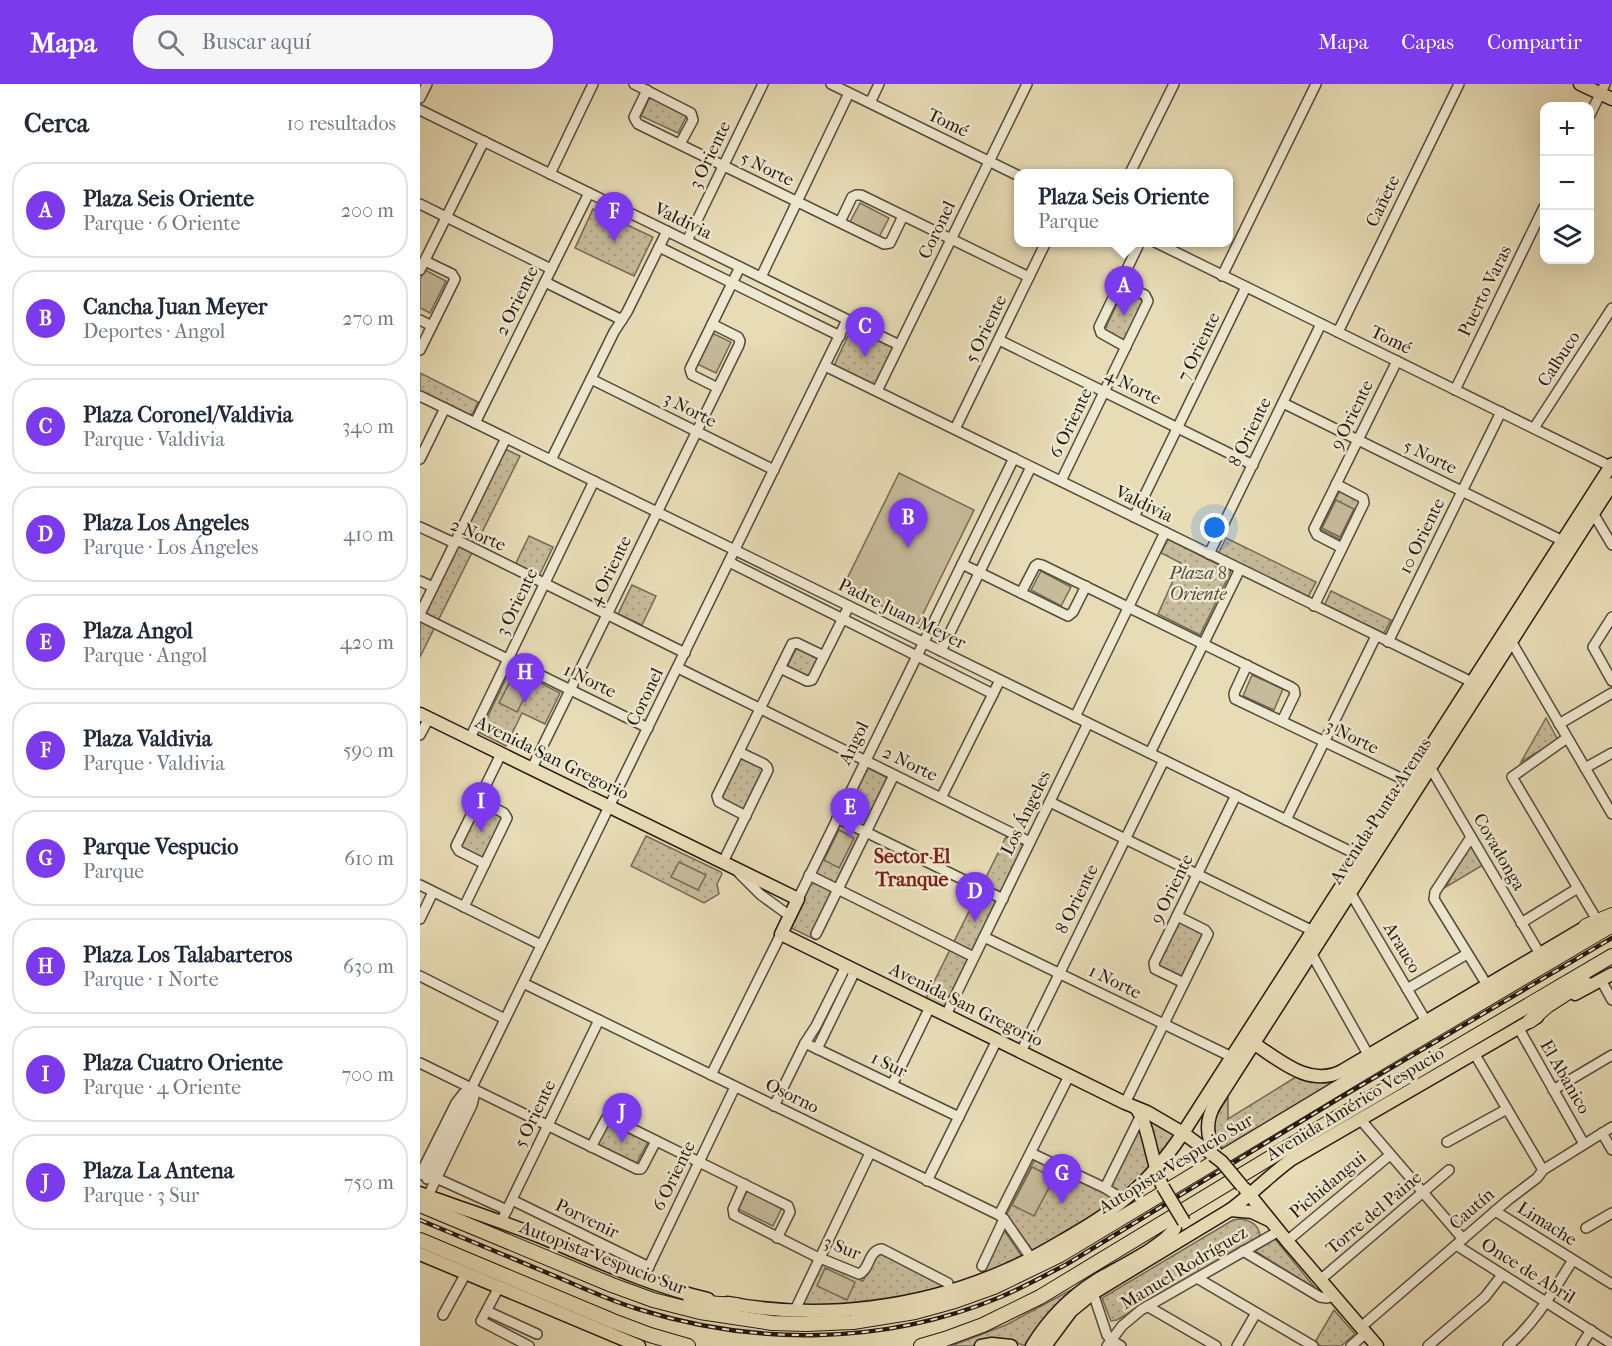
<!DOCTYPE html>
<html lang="es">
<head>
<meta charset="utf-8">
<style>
  :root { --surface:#fff; --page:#f6f6f7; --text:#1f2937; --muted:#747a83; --line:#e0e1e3; --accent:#7c3aed }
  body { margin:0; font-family:"IM FELL French Canon",serif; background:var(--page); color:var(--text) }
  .controls { position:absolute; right:18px; top:18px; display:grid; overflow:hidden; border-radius:12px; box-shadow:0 6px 24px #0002 }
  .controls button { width:54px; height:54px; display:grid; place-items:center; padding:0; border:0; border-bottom:2px solid var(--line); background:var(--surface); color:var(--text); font:30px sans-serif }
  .you { position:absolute; left:795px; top:444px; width:21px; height:21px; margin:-15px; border:4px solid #fff; border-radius:50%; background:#1a73e8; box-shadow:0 0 0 9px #1a73e833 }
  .badge { display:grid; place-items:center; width:39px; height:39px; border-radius:50%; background:var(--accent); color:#fff; font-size:20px; font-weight:700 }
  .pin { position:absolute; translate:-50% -50px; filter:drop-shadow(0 2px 3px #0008) }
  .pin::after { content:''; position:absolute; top:32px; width:21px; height:18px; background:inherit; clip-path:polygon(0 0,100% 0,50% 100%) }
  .popup { position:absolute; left:594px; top:85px; width:219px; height:78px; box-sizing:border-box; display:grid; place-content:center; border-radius:12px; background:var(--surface); filter:drop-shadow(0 2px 4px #0005); font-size:20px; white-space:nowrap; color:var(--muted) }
  .popup b { font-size:22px; color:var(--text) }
  .popup::after { content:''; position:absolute; left:50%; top:100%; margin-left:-12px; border:12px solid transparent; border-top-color:var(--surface) }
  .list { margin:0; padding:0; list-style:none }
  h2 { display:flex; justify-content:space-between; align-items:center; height:78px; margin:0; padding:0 24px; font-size:26px }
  h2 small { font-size:20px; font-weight:400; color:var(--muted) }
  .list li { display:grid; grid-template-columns:39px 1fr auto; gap:18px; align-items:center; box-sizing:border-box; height:96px; margin:0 12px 12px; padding:0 12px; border:2px solid var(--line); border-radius:24px }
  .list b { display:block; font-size:22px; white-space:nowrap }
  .list p { margin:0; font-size:20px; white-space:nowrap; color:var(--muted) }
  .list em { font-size:20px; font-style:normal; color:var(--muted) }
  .icon { flex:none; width:33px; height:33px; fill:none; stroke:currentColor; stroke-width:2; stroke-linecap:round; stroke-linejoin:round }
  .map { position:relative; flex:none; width:1192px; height:1262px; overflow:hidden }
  header { display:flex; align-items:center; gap:36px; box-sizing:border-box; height:84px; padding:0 30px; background:var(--accent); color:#fff }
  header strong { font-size:28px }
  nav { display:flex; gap:33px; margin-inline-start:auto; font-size:21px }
  .search { width:420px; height:54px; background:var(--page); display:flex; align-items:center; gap:15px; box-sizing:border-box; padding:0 21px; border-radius:24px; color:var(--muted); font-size:22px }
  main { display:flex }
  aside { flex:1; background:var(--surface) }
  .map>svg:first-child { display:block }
</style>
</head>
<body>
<header>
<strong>Mapa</strong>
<div class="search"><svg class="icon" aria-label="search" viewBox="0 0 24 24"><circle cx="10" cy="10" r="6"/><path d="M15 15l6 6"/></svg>Buscar aquí</div>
<nav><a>Mapa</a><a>Capas</a><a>Compartir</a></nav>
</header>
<main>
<aside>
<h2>Cerca<small>10 resultados</small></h2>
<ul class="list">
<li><span class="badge">A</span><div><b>Plaza Seis Oriente</b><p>Parque · 6 Oriente</p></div><em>200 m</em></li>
<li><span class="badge">B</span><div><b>Cancha Juan Meyer</b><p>Deportes · Angol</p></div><em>270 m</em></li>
<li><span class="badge">C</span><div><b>Plaza Coronel/Valdivia</b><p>Parque · Valdivia</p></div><em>340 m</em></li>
<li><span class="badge">D</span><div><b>Plaza Los Angeles</b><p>Parque · Los Ángeles</p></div><em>410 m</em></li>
<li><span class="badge">E</span><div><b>Plaza Angol</b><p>Parque · Angol</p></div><em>420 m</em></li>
<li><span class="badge">F</span><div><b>Plaza Valdivia</b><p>Parque · Valdivia</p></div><em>590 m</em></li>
<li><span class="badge">G</span><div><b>Parque Vespucio</b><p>Parque</p></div><em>610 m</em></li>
<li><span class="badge">H</span><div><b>Plaza Los Talabarteros</b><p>Parque · 1 Norte</p></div><em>630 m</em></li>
<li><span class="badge">I</span><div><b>Plaza Cuatro Oriente</b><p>Parque · 4 Oriente</p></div><em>700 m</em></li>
<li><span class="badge">J</span><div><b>Plaza La Antena</b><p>Parque · 3 Sur</p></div><em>750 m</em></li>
</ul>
</aside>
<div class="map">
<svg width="1192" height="1262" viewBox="0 0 1192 1262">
  <defs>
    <pattern id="grass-dots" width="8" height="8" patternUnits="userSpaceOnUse" patternTransform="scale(1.5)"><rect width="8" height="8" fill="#c6bb9a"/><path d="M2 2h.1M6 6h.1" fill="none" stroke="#aaa084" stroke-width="1.8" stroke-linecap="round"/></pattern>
  </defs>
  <rect width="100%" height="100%" fill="#e7dcb6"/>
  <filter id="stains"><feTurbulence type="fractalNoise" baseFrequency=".00333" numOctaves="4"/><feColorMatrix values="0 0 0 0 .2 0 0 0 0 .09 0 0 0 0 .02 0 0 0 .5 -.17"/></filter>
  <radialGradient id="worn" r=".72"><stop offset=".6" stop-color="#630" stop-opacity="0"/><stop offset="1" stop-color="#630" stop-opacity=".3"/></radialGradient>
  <!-- grass -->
  <g fill="url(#grass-dots)" stroke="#746a54" stroke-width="1.5">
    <path d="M230,13l37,18 -9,18 -37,-17z"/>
    <path d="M173,125l60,28 -19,39 -59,-28z"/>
    <path d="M704,206l20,11 -19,40 -21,-10z"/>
    <path d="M432,243l44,21 -19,38 -43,-20z"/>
    <path d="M0,289l58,29 -5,11 -4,3 -49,-23z"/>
    <path d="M85,365l15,7 -100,201v-36z"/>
    <path d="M919,408h2l18,9 1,3 -19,36 -21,-11z"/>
    <path d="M109,452l24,11 -14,29 -24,-11z"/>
    <path d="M806,454l90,44 -8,15 -90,-43z"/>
    <path d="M748,455l63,32 -31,64 -42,-21 23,-51 -20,-10z"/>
    <path d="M212,501l24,11 -14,29 -24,-11z"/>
    <path d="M911,507l60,29 -8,15 -59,-29z"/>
    <path d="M377,563l23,10 -10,21 -23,-11z"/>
    <path d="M91,584l49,25 -15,31 -23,-11 -16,33 -26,-13z"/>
    <path d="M1126,634l12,22 -37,22z"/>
    <path d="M322,672l23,12 -22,42 -23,-12z"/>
    <path d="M448,684l26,13 -78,159 -27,-13z"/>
    <path d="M61,719l23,15 -20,41 -26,-13z"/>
    <path d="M226,752l75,36 1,2 -5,10 2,10 -15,9 -73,-37z"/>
    <path d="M586,753l18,9 -80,161 -18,-9z"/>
    <path d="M1051,759l12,22 -37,22z"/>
    <path d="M758,837l25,13 -22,43 -25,-13z"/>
    <path d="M876,993c13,8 26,5 40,3l-113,68 -10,-14v-13l15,-24v22z"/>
    <path d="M726,1029l30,21 -16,25z"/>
    <path d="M190,1037l38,21 -13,24 -39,-21z"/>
    <path d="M719,1040l11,33 -1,13 -27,27 -14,-8z"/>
    <path d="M615,1075l70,32 11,9 -24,18 -59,33 -27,-35z"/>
    <path d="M820,1135c10,1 18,5 20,16l-2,3 -20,10 -121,72 -6,1 -9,-23 131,-78z"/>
    <path d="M584,1146l18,27 -41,18z"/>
    <path d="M855,1155l41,50 -61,-38z"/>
    <path d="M461,1169l62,32 1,2c-47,12 -94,16 -142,20l-1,-5 20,-36 4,-2 38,17 14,-27z"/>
    <path d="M662,1200l-55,62 -25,-7 -15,1 -14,6h-22l55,-21z"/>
    <path d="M914,1226l21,24 -14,12h-20l-6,-4z"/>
  </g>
  <!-- pitch -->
  <g fill="#c6bb9a" stroke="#746a54" stroke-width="1.5">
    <path d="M440,119l29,15 -10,19 -29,-15z"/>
    <path d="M5,186l21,11 -16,32 -10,-5v-29z"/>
    <path d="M292,249l19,9 -15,31 -19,-9z"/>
    <path d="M479,389l75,37 -56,114 -75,-37z"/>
    <path d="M916,416l18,9 -14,28 -18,-9z"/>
    <path d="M621,487l30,16 -10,19 -30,-16z"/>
    <path d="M94,590l18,9 -15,29 -18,-9z"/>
    <path d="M832,591l31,14 -9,21 -31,-14z"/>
    <path d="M419,746l15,8 -15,30 -15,-8z"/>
    <path d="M259,778l27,13 -8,15 -27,-13z"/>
    <path d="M612,1083l22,11 -20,38 -22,-11z"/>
    <path d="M327,1107l35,17 -9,18 -35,-17z"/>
    <path d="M405,1184l30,14 -8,18 -30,-14z"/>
  </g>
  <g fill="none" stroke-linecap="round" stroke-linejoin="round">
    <defs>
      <g id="minor">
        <path d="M214,0l57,29 2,7 -13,24"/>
        <path d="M411,0l188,92"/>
        <path d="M227,6l-13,27 2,4 2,3 246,120 6,-1 13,-27"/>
        <path d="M0,14l7,-14"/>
        <path d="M450,19l9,-19"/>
        <path d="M0,26l479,235"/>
        <path d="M1170,31l15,-31"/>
        <path d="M710,89l44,-89"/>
        <path d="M130,90l43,-90"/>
        <path d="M0,120l131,65"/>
        <path d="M420,138l12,-25 4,-2h5l168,82"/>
        <path d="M267,157l76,-157"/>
        <path d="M735,158l457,225"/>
        <path d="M239,163l181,89"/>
        <path d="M0,186l64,-129"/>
        <path d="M802,192l94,-192"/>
        <path d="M341,193l88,-184"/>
        <path d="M125,198l77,38"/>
        <path d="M0,236l12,6"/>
        <path d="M918,248l121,-248"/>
        <path d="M579,256l254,125"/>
        <path d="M706,263l-25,-14 -2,-6 41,-85"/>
        <path d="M0,266l35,-71 -3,-5 -27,-13"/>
        <path d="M405,282l653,319"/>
        <path d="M171,295l183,91"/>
        <path d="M298,304l-26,-13 -2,-6 50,-102"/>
        <path d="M1035,306l89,-183"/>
        <path d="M457,307l150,-307"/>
        <path d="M0,312l946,463"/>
        <path d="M863,319l280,138"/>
        <path d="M55,339l114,-230"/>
        <path d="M1114,344l78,-120"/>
        <path d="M535,345l91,-187"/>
        <path d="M0,375l25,-51"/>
        <path d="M131,376l63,-128 13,-20 40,-81"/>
        <path d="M641,397l87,-180 -3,-6 -25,-12"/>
        <path d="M1173,429l19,32"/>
        <path d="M714,433l112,-230"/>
        <path d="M0,443l30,14 11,1 224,111"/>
        <path d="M922,464l-25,-13 -3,-6 83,-168"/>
        <path d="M789,470l112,-230"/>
        <path d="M309,478l264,132"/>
        <path d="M542,480l106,52 5,-4 13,-26"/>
        <path d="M0,497l13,6"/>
        <path d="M601,509l14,-27 3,-2 4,1 249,122 3,2 1,5 -13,27"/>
        <path d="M894,522l50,-103 -1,-5 -27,-14"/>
        <path d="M0,530l86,-176"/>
        <path d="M0,532l228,112"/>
        <path d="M1192,533l-19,30 19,34"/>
        <path d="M1091,557l101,173"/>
        <path d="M968,558l113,-230"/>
        <path d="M521,567l90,-184"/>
        <path d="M827,581l-12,26 -1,3 1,5 174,83"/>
        <path d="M258,584l352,174"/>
        <path d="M360,584l27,13 5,-1 37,-74"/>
        <path d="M655,633l90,-185"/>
        <path d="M1139,640l53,-31"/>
        <path d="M0,651l9,-17"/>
        <path d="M50,654l124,-257"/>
        <path d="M1147,654l-55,39 85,143"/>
        <path d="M730,669l90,-184"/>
        <path d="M1010,683l110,187"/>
        <path d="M112,684l207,-423 1,-4 -2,-4 -26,-13"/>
        <path d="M1165,684l27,-15"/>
        <path d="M521,714l59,-118"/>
        <path d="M630,718l263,129"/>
        <path d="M326,732l-27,-14 -2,-6 75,-152 5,-1 27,13"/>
        <path d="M417,734l166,81"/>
        <path d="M866,736l90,-184"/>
        <path d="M1051,753l-36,55 -1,7 53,86"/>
        <path d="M303,778l45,-92 -1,-3 -3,-3 -25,-12"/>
        <path d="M65,780l-26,-13 -3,-5 45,-92"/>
        <path d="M319,789l22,22 29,21"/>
        <path d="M389,791l165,82"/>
        <path d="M0,801l121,60"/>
        <path d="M930,808l76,129"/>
        <path d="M378,815l216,-441"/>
        <path d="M44,823l43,-89 -3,-5 -26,-13"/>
        <path d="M0,835l13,-27"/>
        <path d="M1101,839l57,-35"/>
        <path d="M396,850l78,-159"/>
        <path d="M564,853l248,120"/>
        <path d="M891,869l58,103"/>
        <path d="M0,892l85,43"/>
        <path d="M1181,896l11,20"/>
        <path d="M103,899l476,232 5,4 27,39"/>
        <path d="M764,899l-29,-14 -1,-6 82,-168"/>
        <path d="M987,905l60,-35"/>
        <path d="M526,931l142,-292"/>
        <path d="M1098,943l66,117"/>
        <path d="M385,959l154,74"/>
        <path d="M397,965l38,-78"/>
        <path d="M601,968l143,-292"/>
        <path d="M1054,969l69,117"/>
        <path d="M0,979l217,106h4l2,-3 13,-25"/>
        <path d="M291,991l70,-141"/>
        <path d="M472,1001l38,-78"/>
        <path d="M1133,1006l59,-35"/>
        <path d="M705,1019l83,-169 -3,-4 -28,-14"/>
        <path d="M354,1022l31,-63 11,-17 30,-60"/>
        <path d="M940,1035l103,120"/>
        <path d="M1182,1049l10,17"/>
        <path d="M1027,1058l60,-33"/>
        <path d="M171,1063l15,-28h6l176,87 2,6 -13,26"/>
        <path d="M611,1069l74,35 19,12"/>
        <path d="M0,1091l36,-72 7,-9 6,-5"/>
        <path d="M16,1094l71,32"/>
        <path d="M7,1095l420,-859"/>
        <path d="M507,1097l70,-141"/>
        <path d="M324,1100l-11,25 1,6 81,41 44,18c11,-4 9,-24 23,-25l66,34"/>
        <path d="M685,1104l36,-73"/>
        <path d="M8,1112l44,-91 2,-8 -3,-9"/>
        <path d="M92,1116l137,67"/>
        <path d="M1075,1127l117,73"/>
        <path d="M579,1131l70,-139"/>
        <path d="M81,1138l98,-202"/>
        <path d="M1166,1144l26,-15"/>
        <path d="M867,1157l103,-86"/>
        <path d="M1036,1161l156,99"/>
        <path d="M823,1167l77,46 7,1 7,-2"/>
        <path d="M562,1182l22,-47"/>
        <path d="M777,1194l116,68"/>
        <path d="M223,1195l92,-192"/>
        <path d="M900,1196l129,-110"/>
        <path d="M79,1203l-18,34 48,25"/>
        <path d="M673,1209l14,42 4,5 10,6"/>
        <path d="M727,1222l69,40"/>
        <path d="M67,1227l50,23"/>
        <path d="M374,1228l76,-159"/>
        <path d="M23,1231l23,-42"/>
        <path d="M941,1243l147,-127 29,-22 6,-8 69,-43"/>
        <path d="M687,1262l15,-20 19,-16 138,-79"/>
        <path d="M817,1262l19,-33"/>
        <path d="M931,1262l15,-13"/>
        <path d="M1008,1262l57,-49 17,-22"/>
        <path d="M1088,1262c28,-24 45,-55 65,-86"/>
        <path d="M1161,1262l10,-16"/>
      </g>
      <g id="major">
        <path d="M1160,0l32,15"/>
        <path d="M0,630l378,185 -17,35 344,169 22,9 36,21 30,22"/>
        <path d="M1155,910l37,-20"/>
        <path d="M826,958l7,1c27,17 56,45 89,28l252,-149"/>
        <path d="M716,1024c13,16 16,58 27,79"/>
        <path d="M796,1069c-10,-16 -11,-32 -1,-49l397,-620"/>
        <path d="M825,1105l42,52 90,105"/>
        <path d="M0,1109c40,15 81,28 121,44 55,23 109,49 167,62"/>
        <path d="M810,1126l22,2 17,8"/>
        <path d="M0,1170l219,92"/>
        <path d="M308,1219c94,18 194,5 281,-34 19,-8 36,-18 53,-28 15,-9 32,-18 46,-29 30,-21 55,-49 75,-79l429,-669"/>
        <path d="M561,1262l11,-2 19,2"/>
        <path d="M612,1262c17,-28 38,-49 65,-66 20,-12 67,-34 78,-52"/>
        <path d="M625,1262l26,-35 22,-18 137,-83c22,-16 40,-35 62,-51l245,-142"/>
      </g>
      <g id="highway">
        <path d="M1166,842l26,-11"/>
        <path d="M1110,937l17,-15 37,-24"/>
        <path d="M0,1121l192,80 41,15 47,12 72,11 34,1 47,-2 62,-10 40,-11 39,-14 66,-32 319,-192 233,-138"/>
        <path d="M0,1156l193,81 37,14 38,11"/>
        <path d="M270,1218l46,3"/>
        <path d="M501,1262l24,-7 38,-14 57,-28 276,-167 296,-174"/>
      </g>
    </defs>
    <!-- minor casing -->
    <use href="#minor" stroke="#544a39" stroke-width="12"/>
    <!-- major casing -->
    <use href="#major" stroke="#23190f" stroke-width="15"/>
    <!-- highway casing -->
    <use href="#highway" stroke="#23190f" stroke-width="16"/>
    <!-- minor -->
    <use href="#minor" stroke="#efe8d0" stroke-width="9"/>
    <!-- major -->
    <use href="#major" stroke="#e7dcb6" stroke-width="12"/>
    <!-- highway -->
    <use href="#highway" stroke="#e7dcb6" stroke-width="14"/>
    <defs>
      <path id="rail" d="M0,1136c43,18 86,36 130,54 29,12 58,26 88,35 117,37 246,36 360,-11 24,-10 46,-22 69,-34l271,-165 274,-161"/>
    </defs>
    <!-- rail casing -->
    <use href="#rail" stroke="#23190f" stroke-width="4.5"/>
    <!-- rail -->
    <use href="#rail" stroke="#efe8d0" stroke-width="2" stroke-dasharray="7" stroke-linecap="butt"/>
    <defs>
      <g id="major-bridge">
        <path d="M793,1071l9,7 20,24"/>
        <path d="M743,1103l21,35"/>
      </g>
    </defs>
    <!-- major-bridge casing -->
    <use href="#major-bridge" stroke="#23190f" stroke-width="15" stroke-linecap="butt"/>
    <!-- major-bridge -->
    <use href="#major-bridge" stroke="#e7dcb6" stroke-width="12"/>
  </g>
  <g text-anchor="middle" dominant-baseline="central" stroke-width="5" stroke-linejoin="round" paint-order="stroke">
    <!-- street labels -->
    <g font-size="18" fill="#23190f" stroke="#efe8d0">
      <text transform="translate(528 39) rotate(26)">Tomé</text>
      <text transform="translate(290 71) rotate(-64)">3 Oriente</text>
      <text transform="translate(347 85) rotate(26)">5 Norte</text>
      <text transform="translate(963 117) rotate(-64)">Cañete</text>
      <text transform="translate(263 137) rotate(26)">Valdivia</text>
      <text transform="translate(517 146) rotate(-64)">Coronel</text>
      <text transform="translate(1065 207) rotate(-64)">Puerto Varas</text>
      <text transform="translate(97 217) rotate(-64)">2 Oriente</text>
      <text transform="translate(566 245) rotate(-64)">5 Oriente</text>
      <text transform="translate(971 256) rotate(26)">Tomé</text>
      <text transform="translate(779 263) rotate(-64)">7 Oriente</text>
      <text transform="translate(1139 275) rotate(-57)">Calbuco</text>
      <text transform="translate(713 303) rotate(26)">4 Norte</text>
      <text transform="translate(270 326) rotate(27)">3 Norte</text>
      <text transform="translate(932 331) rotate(-64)">9 Oriente</text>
      <text transform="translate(651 339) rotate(-64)">6 Oriente</text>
      <text transform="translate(830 348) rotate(-64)">8 Oriente</text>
      <text transform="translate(1010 373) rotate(26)">5 Norte</text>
      <text transform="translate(724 420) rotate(26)">Valdivia</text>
      <text transform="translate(58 451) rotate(23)">2 Norte</text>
      <text transform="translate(1002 452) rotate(-64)">10 Oriente</text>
      <text transform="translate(190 487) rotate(-64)">4 Oriente</text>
      <text transform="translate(97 518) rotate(-64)">3 Oriente</text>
      <text transform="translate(482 530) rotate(26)">Padre Juan Meyer</text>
      <text transform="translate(170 597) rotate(26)">1 Norte</text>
      <text transform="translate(225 613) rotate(-64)">Coronel</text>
      <text transform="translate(932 653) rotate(26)">3 Norte</text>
      <text transform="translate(434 659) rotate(-64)">Angol</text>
      <text transform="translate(132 674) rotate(26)">Avenida San Gregorio</text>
      <text transform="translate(490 680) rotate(26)">2 Norte</text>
      <text transform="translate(961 727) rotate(-57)">Avenida Punta Arenas</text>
      <text transform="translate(606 729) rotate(-64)">Los Ángeles</text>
      <text transform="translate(1079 768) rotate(60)">Covadonga</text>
      <text transform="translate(752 805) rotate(-64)">9 Oriente</text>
      <text transform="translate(657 815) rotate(-64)">8 Oriente</text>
      <text transform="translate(982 864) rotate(59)">Arauco</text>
      <text transform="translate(695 898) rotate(26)">1 Norte</text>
      <text transform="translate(546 921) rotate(26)">Avenida San Gregorio</text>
      <text transform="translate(469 981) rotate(26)">1 Sur</text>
      <text transform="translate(1145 993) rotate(60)">El Abanico</text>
      <text transform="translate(372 1012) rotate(26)">Osorno</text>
      <text transform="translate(935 1020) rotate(-31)">Avenida Américo Vespucio</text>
      <text transform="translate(115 1030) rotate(-64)">5 Oriente</text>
      <text transform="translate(756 1080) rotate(-31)">Autopista Vespucio Sur</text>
      <text transform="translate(254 1092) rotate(-64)">6 Oriente</text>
      <text transform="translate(908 1101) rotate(-40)">Pichidangui</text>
      <text transform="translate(1052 1125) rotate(-41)">Cautín</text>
      <text transform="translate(954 1129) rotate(-40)">Torre del Paine</text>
      <text transform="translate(167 1135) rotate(26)">Porvenir</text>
      <text transform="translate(1127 1140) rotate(32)">Limache</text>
      <text transform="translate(422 1164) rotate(21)">3 Sur</text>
      <text transform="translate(183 1174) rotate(21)">Autopista Vespucio Sur</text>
      <text transform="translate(764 1184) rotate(-31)">Manuel Rodríguez</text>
      <text transform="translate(1108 1187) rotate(32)">Once de Abril</text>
    </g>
    <!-- park labels -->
    <g font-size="18" font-style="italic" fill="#544a39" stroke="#efe8d0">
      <text x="778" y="489">Plaza 8<tspan x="778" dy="21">Oriente</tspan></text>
    </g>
    <!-- neighbourhood labels -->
    <g font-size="20" font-weight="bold" fill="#7a1f14" stroke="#efe8d0">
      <text x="492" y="772">Sector El<tspan x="492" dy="23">Tranque</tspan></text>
    </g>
  </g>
  <rect width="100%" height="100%" filter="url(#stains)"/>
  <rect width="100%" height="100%" fill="url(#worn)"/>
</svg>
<div class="controls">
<button>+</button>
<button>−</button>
<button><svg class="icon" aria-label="layers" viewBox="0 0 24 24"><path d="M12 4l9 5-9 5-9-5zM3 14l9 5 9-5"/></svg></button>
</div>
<div class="you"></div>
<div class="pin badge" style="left:704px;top:232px">A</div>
<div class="popup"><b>Plaza Seis Oriente</b>Parque</div>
<div class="pin badge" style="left:488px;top:464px">B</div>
<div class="pin badge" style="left:445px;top:273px">C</div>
<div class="pin badge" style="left:555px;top:838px">D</div>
<div class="pin badge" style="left:430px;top:754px">E</div>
<div class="pin badge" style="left:194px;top:158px">F</div>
<div class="pin badge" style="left:642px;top:1120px">G</div>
<div class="pin badge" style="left:105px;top:619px">H</div>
<div class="pin badge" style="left:61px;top:748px">I</div>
<div class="pin badge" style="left:202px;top:1059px">J</div>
</div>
</main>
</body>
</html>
